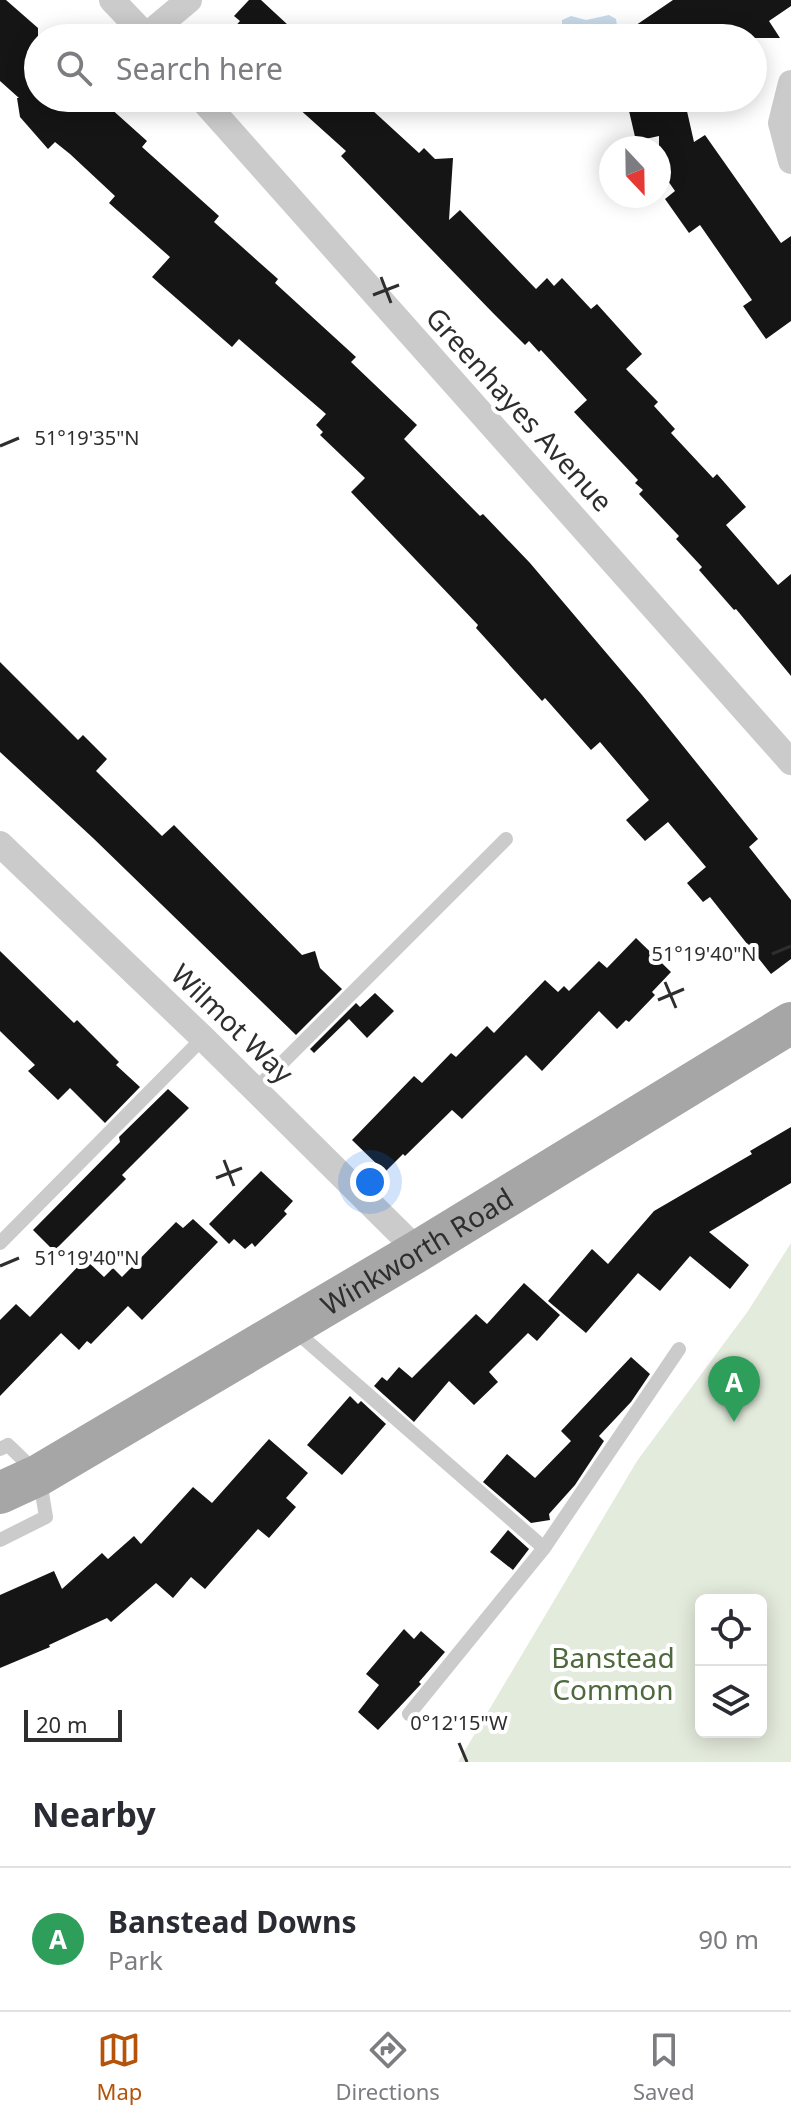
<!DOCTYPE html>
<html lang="en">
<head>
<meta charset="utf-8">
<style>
  :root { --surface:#fff; --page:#f7f7f7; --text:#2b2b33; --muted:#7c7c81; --line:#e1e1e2; --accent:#b45309 }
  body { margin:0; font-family:"Noto Sans",sans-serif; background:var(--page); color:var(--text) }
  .controls { position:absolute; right:24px; bottom:24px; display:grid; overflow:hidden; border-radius:12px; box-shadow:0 4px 20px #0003 }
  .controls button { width:72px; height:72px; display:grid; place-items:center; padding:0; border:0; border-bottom:2px solid var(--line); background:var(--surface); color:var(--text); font:40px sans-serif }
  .compass { position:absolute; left:599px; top:136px; width:72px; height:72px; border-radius:50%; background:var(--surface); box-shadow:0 4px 20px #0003; rotate:158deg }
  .scale { position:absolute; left:24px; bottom:20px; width:98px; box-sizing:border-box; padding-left:8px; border:4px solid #2e2e2e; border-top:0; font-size:22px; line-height:28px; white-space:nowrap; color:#2e2e2e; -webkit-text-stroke:6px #fff; paint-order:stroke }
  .you { position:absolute; left:370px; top:1182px; width:28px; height:28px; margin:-20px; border:6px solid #fff; border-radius:50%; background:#1a73e8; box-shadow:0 0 0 12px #1a73e833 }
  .badge { display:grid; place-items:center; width:52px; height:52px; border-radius:50%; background:var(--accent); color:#fff; font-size:26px; font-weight:700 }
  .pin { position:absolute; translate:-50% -66px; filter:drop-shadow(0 2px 4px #0008) }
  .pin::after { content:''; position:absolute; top:42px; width:28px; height:24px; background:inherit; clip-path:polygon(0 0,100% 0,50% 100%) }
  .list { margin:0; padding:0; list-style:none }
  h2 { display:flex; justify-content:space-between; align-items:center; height:104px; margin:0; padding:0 32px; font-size:34px }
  h2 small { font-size:26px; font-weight:400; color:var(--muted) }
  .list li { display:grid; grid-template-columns:52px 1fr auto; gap:24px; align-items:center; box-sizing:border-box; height:144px; padding:0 32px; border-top:2px solid var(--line) }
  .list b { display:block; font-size:30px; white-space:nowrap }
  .list p { margin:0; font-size:26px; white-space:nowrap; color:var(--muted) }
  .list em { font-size:26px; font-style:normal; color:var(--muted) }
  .icon { flex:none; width:44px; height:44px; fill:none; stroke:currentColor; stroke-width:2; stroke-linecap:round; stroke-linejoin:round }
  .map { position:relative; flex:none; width:791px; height:1762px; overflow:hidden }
  .search { position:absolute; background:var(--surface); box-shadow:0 4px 20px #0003; left:24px; right:24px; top:24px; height:88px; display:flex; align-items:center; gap:20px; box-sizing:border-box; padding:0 28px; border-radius:44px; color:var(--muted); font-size:30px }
  .sheet { height:248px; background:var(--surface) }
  nav { display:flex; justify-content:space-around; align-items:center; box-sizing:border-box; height:112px; border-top:2px solid var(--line); background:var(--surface); font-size:22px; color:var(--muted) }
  nav a { display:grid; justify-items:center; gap:4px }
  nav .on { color:var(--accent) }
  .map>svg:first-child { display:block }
</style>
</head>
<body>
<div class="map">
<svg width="791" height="1762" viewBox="0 0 791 1762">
  <rect width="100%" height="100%" fill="#fff"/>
  <!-- green -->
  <path fill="#e3ebdc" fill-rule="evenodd" d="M791,1243v519h-333l179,-301 111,-150zM701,1600h60v132h-60z"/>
  <!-- water -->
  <path fill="#c9dbeb" d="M609,15l7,4 2,14 -3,4 -43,1 -10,-14v-4l9,-4 15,4z"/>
  <!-- building -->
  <g fill="#151515">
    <path d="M0,0h6l32,28v70h61l48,43 -5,6 77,69 -5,6 64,57 -3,4 81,74 -5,5 66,63 -13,14 76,77 3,-2 47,49 112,132 116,144 -9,8 42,53v59l-20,15 -61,-77 -7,5 -16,-19 19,-16 -38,-45 -23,19 -19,-21 23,-20 -49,-58 -9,8 -46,-52 -3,3 -66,-73 2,-3 -127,-133 14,-14 -45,-43 3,-3 -7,-7 10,-11 -87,-75 -7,8 -80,-70 18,-20 -61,-54 6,-7 -45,-42 -15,-12 -7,7 -28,-32 -3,-19h2l-19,-17z"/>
    <path d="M249,0h12l41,38h-77l15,-17 -6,-5z"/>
    <path d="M673,0h118v6l-22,15 11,17h-163z"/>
    <path d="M287,98h72l60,55 5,-5 11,11 18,-1 -4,62 11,-10 76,79 11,-11 7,8 8,-8 29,31 6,-5 45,50 -16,15 32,33 -4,4 21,23 -4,4 42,45 4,-4 29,33 -20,18 52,60 13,-11v102l-55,-67 -2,1 -35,-40 3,-3 -26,-28 3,-3 -40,-42 4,-4 -8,-7 3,-3 -64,-68 13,-12 -46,-50 -2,2 -10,-11 -4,4 -32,-32 -152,-157 5,-5z"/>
    <path d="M626,98h58l10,44 11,-7 76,108 10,-7v85l-25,18 -23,-33 9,-6 -52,-75 -11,8 -24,-34 10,-8 -16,-23v-32l-23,5z"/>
    <path d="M0,662l78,78 5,-5 24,24 -11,12 66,65 12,-11 128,130 13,-4 5,17 22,21 -46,46 -203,-197 -93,-86z"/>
    <path d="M636,938l35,34 -19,20 3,3 -26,27 -3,-2 -9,9 -18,-18 -57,60 -16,-16 -64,64 -10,-9 -47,46 -2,-2 -18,18 -33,-32 62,-64 8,7 29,-30 5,4 31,-31 7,7 51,-53 13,12 6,-6 5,5 30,-30 8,7z"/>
    <path d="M0,951l74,72 3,-3 42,42 -3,3 24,22 -35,36 -35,-35 -12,12 -30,-29 7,-6 -35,-34z"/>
    <path d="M375,993l19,18 -27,27 -18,-19 -35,34 -4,-4 46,-46 4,4z"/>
    <path d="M168,1089l21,19 -67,67 4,4 -72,72 -21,-21 87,-88 -1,-5z"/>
    <path d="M791,1127v56l-82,49 40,33 -19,24 -40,-33 -30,35 -22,-18 -52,60 -38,-32 44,-52 16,15 46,-53 98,-57 -2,-3z"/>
    <path d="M261,1171l32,30 -9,10 3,3 -32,33 -3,-4 -7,6 -11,-10 -5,5 -20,-20z"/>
    <path d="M193,1219l25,23 -76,78 -14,-14 -37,38 -4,-3 -8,9 -18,-17 -61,63v-76l16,-16 14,13 55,-58 19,18 9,-9 9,9 54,-55 7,6z"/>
    <path d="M524,1283l36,32 -23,26 -9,-8 -39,39 9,10 -24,23 -25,-24 -35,41 -40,-36 8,-9 5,4 12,-14 13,11 64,-64 11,10z"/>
    <path d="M631,1357l19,17 -19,28 -32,34 5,5 -29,44 -26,29 1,6 -19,3 -48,-41 24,-28 28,24 36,-37 -10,-10z"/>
    <path d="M350,1396l8,8 3,-3 25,23 -44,51 -35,-30z"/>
    <path d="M269,1439l39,34 -22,25 10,9 -27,31 -11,-9 -53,60 -14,-12 -18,21 -17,-15 -45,39 -4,-4 -58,27 1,2 -50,21v-73l54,-24 8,18 40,-36 6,6 26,-23 7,8 52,-57 19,16z"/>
    <path d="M508,1530l21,19 -16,21 -23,-18z"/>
    <path d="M404,1629l10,10 7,-8 24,21 -26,30 2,2 -43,46 -20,-18 21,-27 -13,-11z"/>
  </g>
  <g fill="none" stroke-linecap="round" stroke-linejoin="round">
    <!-- service -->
    <g stroke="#cbcbcb" stroke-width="14">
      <path d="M256,1089l250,-250"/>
      <path d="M0,1243l203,-205"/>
      <path d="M293,1329l251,219"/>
      <path d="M0,1449l8,-4 31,30 7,42 -46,23"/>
      <path d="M409,1714l135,-166 135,-199"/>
    </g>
    <!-- minor -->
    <g stroke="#cbcbcb" stroke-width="26">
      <path d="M112,0l36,38"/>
      <path d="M146,36l43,-36"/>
      <path d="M791,83l-10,40 10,38"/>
      <path d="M201,98l590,664"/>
      <path d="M0,844l203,194 215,213"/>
    </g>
    <!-- primary -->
    <path stroke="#a6a6a6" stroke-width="42" id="s1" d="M0,1493l39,-18 379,-224 373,-228"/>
  </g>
  <!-- ticks -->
  <path fill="none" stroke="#2e2e2e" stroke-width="3" d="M381,277l10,26M373,295l26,-10M0,446l19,-8M772,954l19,-8M665,982l11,26M658,1000l26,-11M224,1160l10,26M216,1178l26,-10M0,1266l19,-8M459,1743l8,19"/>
  <g text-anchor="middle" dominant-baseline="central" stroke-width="8" stroke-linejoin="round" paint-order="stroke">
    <!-- street labels -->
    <g font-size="28" fill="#2e2e2e" stroke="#fff">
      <text transform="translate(520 409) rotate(48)">Greenhayes Avenue</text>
      <text transform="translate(233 1023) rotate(44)">Wilmot Way</text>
      <text stroke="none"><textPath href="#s1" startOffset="482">Winkworth Road</textPath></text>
    </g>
    <!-- park labels -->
    <g font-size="28" fill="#4e693d" stroke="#fff">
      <text x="613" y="1657">Banstead<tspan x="613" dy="32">Common</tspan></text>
    </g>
  </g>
  <g font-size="20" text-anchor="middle" fill="#2e2e2e" stroke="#fff" stroke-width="8" stroke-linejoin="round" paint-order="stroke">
    <text x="87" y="445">51°19'35"N</text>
    <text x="704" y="961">51°19'40"N</text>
    <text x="87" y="1265">51°19'40"N</text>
    <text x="459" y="1730">0°12'15"W</text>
  </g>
</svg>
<div class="controls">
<button><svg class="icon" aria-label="locate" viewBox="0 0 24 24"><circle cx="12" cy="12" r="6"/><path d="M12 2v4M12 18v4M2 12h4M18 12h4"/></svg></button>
<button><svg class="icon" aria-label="layers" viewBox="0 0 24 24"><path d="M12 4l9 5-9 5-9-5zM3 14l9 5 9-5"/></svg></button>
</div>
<svg class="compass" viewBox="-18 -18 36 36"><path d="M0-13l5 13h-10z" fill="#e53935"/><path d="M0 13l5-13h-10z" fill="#7c7c81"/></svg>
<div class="scale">20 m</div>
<div class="you"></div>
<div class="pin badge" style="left:734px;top:1422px;background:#2e9e5b">A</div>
<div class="search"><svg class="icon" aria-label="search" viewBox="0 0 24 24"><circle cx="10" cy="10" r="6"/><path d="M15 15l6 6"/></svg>Search here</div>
</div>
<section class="sheet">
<h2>Nearby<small></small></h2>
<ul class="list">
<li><span class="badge" style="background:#2e9e5b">A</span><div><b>Banstead Downs</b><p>Park</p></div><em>90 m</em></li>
</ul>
</section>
<nav>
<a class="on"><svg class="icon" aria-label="map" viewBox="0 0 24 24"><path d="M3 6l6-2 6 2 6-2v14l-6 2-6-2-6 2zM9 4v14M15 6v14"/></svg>Map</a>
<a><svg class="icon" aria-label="directions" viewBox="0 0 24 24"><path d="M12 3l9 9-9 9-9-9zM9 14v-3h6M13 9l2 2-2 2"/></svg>Directions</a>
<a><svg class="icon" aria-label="saved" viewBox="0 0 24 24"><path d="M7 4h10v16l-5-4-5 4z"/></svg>Saved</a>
</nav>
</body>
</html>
